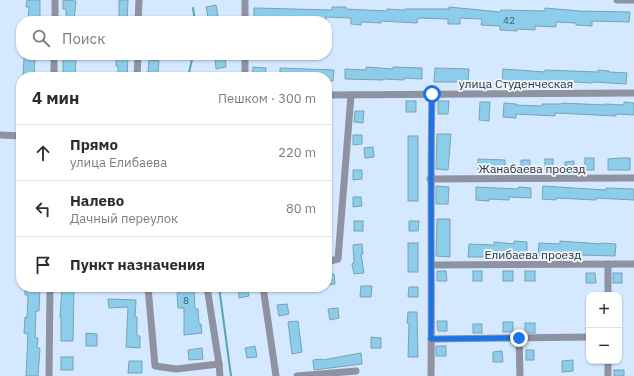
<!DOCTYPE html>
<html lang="ru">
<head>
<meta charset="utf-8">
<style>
  :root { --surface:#fff; --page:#f7f7f7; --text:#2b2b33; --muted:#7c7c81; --line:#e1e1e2 }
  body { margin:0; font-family:"IBM Plex Sans",sans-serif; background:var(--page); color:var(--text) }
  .controls { position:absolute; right:12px; bottom:12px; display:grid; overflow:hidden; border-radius:8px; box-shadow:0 1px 3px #0004 }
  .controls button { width:36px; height:36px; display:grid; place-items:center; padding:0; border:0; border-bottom:1px solid var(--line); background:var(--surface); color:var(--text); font:20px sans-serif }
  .stop { position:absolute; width:12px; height:12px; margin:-9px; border:3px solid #1a73e8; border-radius:50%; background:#fff }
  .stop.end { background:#1a73e8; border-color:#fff; box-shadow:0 1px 4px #0008 }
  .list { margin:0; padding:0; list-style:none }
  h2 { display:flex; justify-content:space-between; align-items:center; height:52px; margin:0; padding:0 16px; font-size:17px }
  h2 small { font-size:13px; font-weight:400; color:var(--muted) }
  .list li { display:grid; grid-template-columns:26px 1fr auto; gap:12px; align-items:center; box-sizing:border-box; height:56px; padding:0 16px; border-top:1px solid var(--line) }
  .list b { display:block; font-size:15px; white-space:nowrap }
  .list p { margin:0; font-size:13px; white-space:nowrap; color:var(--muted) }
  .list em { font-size:13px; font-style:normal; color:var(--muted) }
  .icon { flex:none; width:22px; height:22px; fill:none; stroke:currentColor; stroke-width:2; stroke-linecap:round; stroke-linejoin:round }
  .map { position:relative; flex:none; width:634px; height:376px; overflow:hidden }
  .search { position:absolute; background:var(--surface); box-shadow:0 1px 3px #0004; left:16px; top:16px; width:316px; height:44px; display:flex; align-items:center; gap:10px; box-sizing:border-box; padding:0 14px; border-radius:16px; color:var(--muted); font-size:15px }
  .panel { position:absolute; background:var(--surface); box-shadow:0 1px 3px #0004; left:16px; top:72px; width:316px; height:220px; border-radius:16px }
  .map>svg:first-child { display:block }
</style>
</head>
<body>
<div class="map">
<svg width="634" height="376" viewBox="0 0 634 376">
  <rect width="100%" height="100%" fill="#d4e8ff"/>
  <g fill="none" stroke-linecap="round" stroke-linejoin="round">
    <!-- stream -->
    <g stroke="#58a7ae" stroke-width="2">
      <path d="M193,8l2,13"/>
      <path d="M188,77l5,-22"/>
      <path d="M219,287l12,89"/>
    </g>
  </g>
  <!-- building -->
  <g fill="#8bcdea" stroke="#7ca1b2">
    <path d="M27,0h13v21h-12l1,-14h-3z"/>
    <path d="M63,0l13,1 -2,20h-8v-12h-3z"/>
    <path d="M119,0h9l-1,21h-8z"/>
    <path d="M216,5l2,11 -10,1 -2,-10z"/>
    <path d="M332,7h14v2l41,2v-2l18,1v-1h44v-2l51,5 1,-2 44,1v-3l35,3 50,1 -1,10 -37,-1v5l-16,-1v-2l-20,-1v5l-21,-1v4l-18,-1v2l-17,-1v-4l-19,-1 1,-6 -22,-1v6h-12v-5l-30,-1 -1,5 -36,-2v2l-20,-1v3l-10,-1v-6l-25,-1v3l-19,-1v2l-42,-3v3h-11v-13l78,2z"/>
    <path d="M116,56h12l-1,21h-9v-11h-2z"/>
    <path d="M24,57l11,1 -1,19h-11z"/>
    <path d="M63,57l13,1 -1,19h-12z"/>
    <path d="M225,57l1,10 -10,2 -1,-11z"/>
    <path d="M149,60l10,1 -1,12 -10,-1z"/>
    <path d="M253,67l13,1 -1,9h-13z"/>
    <path d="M366,67l27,2v-2l29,1v11l-18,-1v2l-21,-1v1l-38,-1v-10l21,1z"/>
    <path d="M280,68l54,2 -1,11 -6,-1v-3h-47z"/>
    <path d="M435,68l34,1 -1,13h-34z"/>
    <path d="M503,69l42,3v-2l53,2v-2l11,1v1l18,1 -1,11 -33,-2 -1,1 -36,-2v2l-54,-1z"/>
    <rect x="406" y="101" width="10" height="11"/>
    <path d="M438,101h11l-1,13h-10z"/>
    <path d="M480,102h10l-1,19 -10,-1z"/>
    <path d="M624,102l10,1v12l-18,-1v2l-61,-3v3l-39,-2v4l-13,-1 1,-14 12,1v1l26,1v-2h19l1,-1 42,2v-1l20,1z"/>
    <path d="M355,111h9l-1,12 -9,-1z"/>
    <path d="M437,134h14l-3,36 -12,-1z"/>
    <path d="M353,135h9v9l-9,1z"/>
    <rect x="408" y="136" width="10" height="65"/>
    <path d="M373,147l1,10 -9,1 -1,-10z"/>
    <rect x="585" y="158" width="9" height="12"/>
    <path d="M621,158h9v12h-22v-11z"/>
    <path d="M478,159l27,1v11l-27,-1z"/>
    <rect x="545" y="159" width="8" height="11"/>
    <path d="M521,160h9v12l-9,-1z"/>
    <path d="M574,161v12h-9v-11z"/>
    <path d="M353,170h9v9l-9,1z"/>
    <path d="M436,186l13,1 -1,17h-12z"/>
    <path d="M543,186l63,4v-2l28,1v11l-38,-2v2l-40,-2v2l-14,-1z"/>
    <path d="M476,187l42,2 1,-2 12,1v10l-22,-1v3l-20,-1v2l-13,-1z"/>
    <path d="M353,197h8l1,9 -9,1z"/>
    <path d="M437,219h13v38l-14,-1z"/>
    <rect x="354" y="221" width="9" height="10"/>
    <path d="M409,221h10l-1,10h-9z"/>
    <path d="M514,241l13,1v14l-42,-1v2h-17l1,-13 25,1v-3l20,2z"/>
    <path d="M560,241l41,3v-1l15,1 -1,12 -65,-2v2h-12l1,-13 21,1z"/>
    <rect x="408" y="243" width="10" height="29"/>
    <path d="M362,244l1,10h-2l3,19 -10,1 -2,-10 2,-1 -1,-18z"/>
    <path d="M437,271h9l1,10h-10z"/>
    <rect x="473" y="271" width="9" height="10"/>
    <rect x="503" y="271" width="10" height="10"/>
    <rect x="525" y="271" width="10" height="10"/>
    <path d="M586,273h9l1,10h-10z"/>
    <rect x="613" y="273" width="9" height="10"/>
    <path d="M334,274l1,10 -8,1v-10z"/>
    <path d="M361,286h11l-1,11h-11z"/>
    <path d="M25,287h15l-1,24h-3l-1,27h3l-1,10h3l-2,28h-12l2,-42 -4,-1 1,-16 2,1 1,-23h-3z"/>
    <path d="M62,287h12l-1,54h-12v-23h-1z"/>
    <path d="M180,287h14l1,22h3l1,15h2l1,9 -18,2v-27h-6l-1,-15h3z"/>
    <path d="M238,287h9l2,9 -10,2z"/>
    <path d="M409,287h9v10h-10z"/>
    <path d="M108,299l28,1 -1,17h2v19h3v12l-14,-1 2,-40 -19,1z"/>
    <path d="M287,304l2,10 -10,2 -2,-11z"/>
    <path d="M338,308l1,10 -9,2 -2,-11z"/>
    <path d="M408,312h9l1,45h-10l1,-34h-2z"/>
    <path d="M298,321l4,31 -10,2 -4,-32z"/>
    <path d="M437,321h10v10h-9z"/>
    <rect x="503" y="322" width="10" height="10"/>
    <rect x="525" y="323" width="10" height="10"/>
    <rect x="473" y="324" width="9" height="9"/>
    <path d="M86,333l11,1v12h-11z"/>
    <path d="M371,337l10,1v10h-10z"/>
    <path d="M255,346l2,11 -10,1 -2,-10z"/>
    <rect x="436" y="346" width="10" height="10"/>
    <path d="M202,348l1,11 -14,1 -1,-10z"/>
    <rect x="526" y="350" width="8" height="10"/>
    <path d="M502,351l1,11h-10v-10z"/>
    <path d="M361,353l1,11 -48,6 -1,-10 9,-1 1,1z"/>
    <rect x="61" y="357" width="12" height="13"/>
    <path d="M573,360v11l-11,1v-11z"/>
    <path d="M129,361h13v12h-14z"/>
    <rect x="614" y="370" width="10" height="6"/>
  </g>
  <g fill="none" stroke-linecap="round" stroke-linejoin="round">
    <!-- street -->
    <g stroke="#8f92a0" stroke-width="7">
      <path d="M245,0v21"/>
      <path d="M617,0h17"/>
      <path d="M55,21v-21"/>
      <path d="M138,21l1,-21"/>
      <path d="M245,55v22"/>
      <path d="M54,77v-22"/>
      <path d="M137,77l1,-22"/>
      <path d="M327,95l307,-2"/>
      <path d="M0,135l21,1"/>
      <path d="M430,179l204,-1"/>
      <path d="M327,262l11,-3 13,-164"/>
      <path d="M432,265l202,-1"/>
      <path d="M148,287l7,79 21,3 43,-5"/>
      <path d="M207,287l12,77 1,12"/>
      <path d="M263,287l13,89"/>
      <path d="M608,295v-31"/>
      <path d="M519,338l1,38"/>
      <path d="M431,339l158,-2"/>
      <path d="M608,361v15"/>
      <path d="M49,376l1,-89"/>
      <path d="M297,376l59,-5"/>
      <path d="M431,376c1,-94 -1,-188 1,-282"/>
    </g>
  </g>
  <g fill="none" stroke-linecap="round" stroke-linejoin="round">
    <!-- route -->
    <path stroke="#1a73e8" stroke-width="5" d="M432,94c-2,82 0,163 -1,245l88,-1"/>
  </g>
  <g text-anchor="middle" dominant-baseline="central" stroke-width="4" stroke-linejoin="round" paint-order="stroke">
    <!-- number labels -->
    <g font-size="10" fill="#425a6a">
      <text x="509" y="20">42</text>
      <text x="186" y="300">8</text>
    </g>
    <!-- street labels -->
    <g font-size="12" fill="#2a343f" stroke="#eef3f9">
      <text x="516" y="83">улица Студенческая</text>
      <text x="532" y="168">Жанабаева проезд</text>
      <text x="533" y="254">Елибаева проезд</text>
    </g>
  </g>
</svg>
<div class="controls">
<button>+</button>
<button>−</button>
</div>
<div class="stop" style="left:432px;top:94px"></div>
<div class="stop end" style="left:519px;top:338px"></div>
<div class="search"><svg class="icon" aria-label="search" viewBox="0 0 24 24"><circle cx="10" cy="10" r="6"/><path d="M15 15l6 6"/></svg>Поиск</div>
<section class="panel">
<h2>4 мин<small>Пешком · 300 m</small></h2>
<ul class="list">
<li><svg class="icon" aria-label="ahead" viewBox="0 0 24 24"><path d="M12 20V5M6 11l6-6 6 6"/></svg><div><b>Прямо</b><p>улица Елибаева</p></div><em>220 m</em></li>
<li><svg class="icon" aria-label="left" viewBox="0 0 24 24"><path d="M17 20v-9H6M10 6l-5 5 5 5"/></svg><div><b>Налево</b><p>Дачный переулок</p></div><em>80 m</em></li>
<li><svg class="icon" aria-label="arrive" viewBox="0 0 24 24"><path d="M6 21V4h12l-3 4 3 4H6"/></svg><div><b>Пункт назначения</b></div></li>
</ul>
</section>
</div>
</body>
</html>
